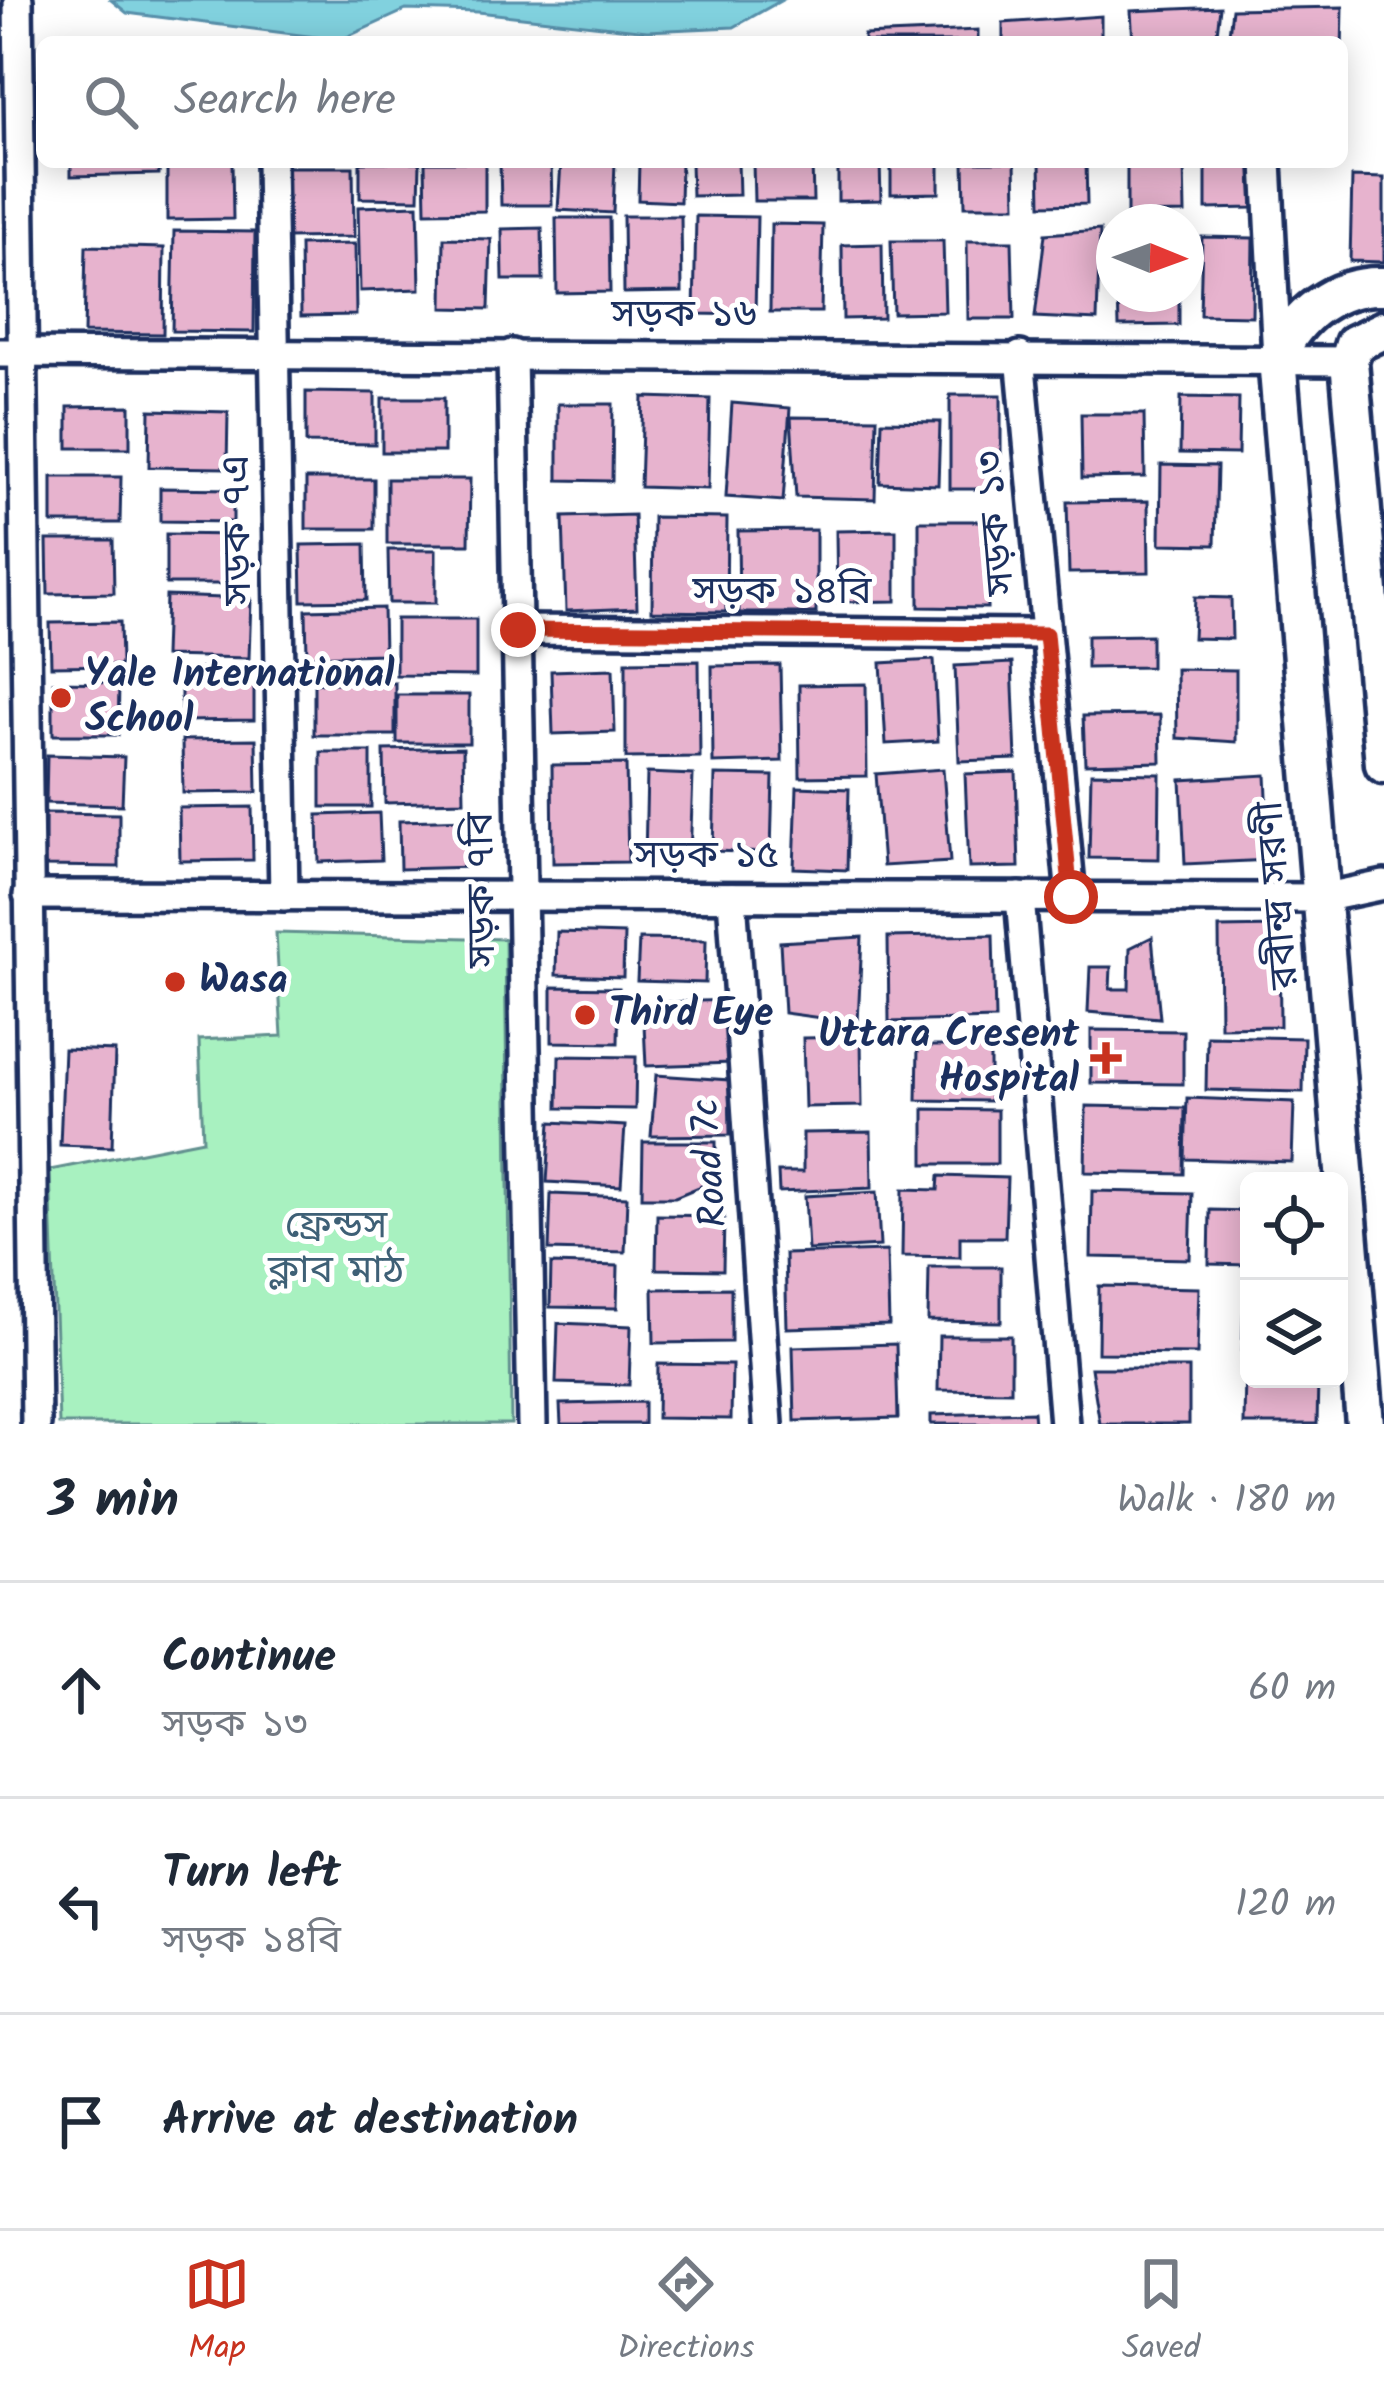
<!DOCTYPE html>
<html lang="en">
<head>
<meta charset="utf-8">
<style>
  :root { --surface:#fff; --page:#f6f6f7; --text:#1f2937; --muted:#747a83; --line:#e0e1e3; --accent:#c8321e }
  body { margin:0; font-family:Kalam,"Noto Sans Bengali",sans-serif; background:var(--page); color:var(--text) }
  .controls { position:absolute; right:36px; bottom:36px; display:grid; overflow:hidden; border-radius:18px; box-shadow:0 6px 30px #0003 }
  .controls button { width:108px; height:108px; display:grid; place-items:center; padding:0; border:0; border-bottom:3px solid var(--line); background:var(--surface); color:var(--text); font:60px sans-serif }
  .compass { position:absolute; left:1096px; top:204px; width:108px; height:108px; border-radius:50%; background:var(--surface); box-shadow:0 6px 30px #0003; rotate:91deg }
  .stop { position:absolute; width:36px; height:36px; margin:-27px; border:9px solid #c8321e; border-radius:50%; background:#fff }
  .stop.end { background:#c8321e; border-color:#fff; box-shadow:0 3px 12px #0008 }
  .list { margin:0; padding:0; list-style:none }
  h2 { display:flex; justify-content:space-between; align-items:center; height:156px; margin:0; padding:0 48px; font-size:51px }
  h2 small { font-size:39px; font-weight:400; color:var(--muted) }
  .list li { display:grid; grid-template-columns:78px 1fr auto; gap:36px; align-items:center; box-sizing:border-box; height:216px; padding:0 48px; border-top:3px solid var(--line) }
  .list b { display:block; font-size:45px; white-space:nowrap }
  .list p { margin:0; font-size:39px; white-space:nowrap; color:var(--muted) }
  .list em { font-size:39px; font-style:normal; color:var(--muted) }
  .icon { flex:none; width:66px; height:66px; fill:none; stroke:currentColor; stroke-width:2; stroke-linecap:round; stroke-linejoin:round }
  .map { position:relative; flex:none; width:1384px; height:1424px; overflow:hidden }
  .search { position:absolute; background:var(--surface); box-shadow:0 6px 30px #0003; left:36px; right:36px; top:36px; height:132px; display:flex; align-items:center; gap:30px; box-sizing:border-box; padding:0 42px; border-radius:18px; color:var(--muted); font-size:45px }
  .sheet { height:804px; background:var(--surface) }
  nav { display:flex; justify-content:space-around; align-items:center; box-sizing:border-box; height:168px; border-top:3px solid var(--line); background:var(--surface); font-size:33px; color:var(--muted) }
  nav a { display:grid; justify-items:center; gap:6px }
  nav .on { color:var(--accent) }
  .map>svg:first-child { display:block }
</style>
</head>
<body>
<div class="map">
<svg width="1384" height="1424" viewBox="0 0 1384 1424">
  <rect width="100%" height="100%" fill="#fff"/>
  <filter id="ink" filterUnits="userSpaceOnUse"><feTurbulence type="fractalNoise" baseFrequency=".00833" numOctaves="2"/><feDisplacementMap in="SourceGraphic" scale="24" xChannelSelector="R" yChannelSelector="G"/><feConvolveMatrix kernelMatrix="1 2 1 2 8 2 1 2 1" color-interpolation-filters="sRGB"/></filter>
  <g filter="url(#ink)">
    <!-- green -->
    <path fill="#a8f1c0" stroke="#62908f" stroke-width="3" d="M276,933l229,6 6,485h-452l-9,-254 153,-30 -4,-100 83,-4z"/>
    <!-- water -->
    <path fill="#81d1de" stroke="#5890ab" stroke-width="3" d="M111,0h671l-48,27 -87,4 -169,-19 -72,-2 -66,30 -213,-27z"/>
    <!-- building -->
    <g fill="#e7b3ce" stroke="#1b2f5e" stroke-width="3">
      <path d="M1220,7l-4,35h-83l-2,-31z"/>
      <path d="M1343,7l-1,45v-10h-114l4,-33z"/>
      <path d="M1101,16v26h-98v-19z"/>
      <path d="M978,30v12h-114v-7z"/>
      <path d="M71,162h90l-2,12 -88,2z"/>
      <path d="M167,162h65l1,57 -66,1z"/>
      <path d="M360,162h60l-1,37 -59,-1z"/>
      <path d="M425,162h60v49l-59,1z"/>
      <path d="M500,162h51l1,43h-51z"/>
      <path d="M561,162h54l-2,51 -55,-3z"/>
      <path d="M639,162h42l-1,40 -42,-2z"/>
      <path d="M691,162h47l1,33 -47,1z"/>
      <path d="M753,162h59l1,39h-59z"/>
      <path d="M838,162h42l1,38 -43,1z"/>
      <path d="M891,162h48v31l-48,1z"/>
      <path d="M964,162h51l1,44h-51z"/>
      <path d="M1040,162h46l1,42 -46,1z"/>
      <path d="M1127,162h57l1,51 -58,1z"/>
      <path d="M1206,162h46l1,46 -47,1z"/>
      <path d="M287,167h66l1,70 -66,1z"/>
      <path d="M1352,177l32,1v84l-34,-1z"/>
      <path d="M418,205l2,84 -60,2 -2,-84z"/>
      <path d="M623,216h58l1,76 -58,1z"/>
      <path d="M696,216l61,1 -2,98 -61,-1z"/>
      <path d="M556,218h53l1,74 -53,1z"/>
      <path d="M771,224l52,1 -2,87h-51z"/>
      <path d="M542,228l1,52h-40l-1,-51z"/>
      <path d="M1100,230l-3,90 -62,-3 10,-83z"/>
      <path d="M174,231l81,1 -1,100 -82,-1z"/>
      <path d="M1202,237l51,1 -1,78 -52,-1z"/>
      <path d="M444,238l47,1 -2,70 -46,-1z"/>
      <path d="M891,241h52l2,71 -52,1z"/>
      <path d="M967,241h45l2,78h-46z"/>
      <path d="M355,244l1,71 -55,1 -1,-71z"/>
      <path d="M882,244l1,74 -40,1 -1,-74z"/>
      <path d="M86,246l78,2 -1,86 -79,-1z"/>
      <path d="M1118,294h61v31l-60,1z"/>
      <path d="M306,392l69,1v51l-69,-1z"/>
      <rect x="950" y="395" width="51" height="94"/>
      <path d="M643,397l67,2 -2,90 -68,-2z"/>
      <path d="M1181,397l58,1 -1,56 -58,-1z"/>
      <rect x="382" y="398" width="62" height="54"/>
      <path d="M732,403l58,5 -7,93 -57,-4z"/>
      <path d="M558,404h55l-1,77 -54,-1z"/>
      <path d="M130,406v42h-62v-41z"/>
      <path d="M150,410l78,2 -1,56 -78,-1z"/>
      <path d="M1081,414h63l1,63 -63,1z"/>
      <path d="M791,417l86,1 -2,81 -79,-2z"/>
      <path d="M882,421l58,1 -2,63 -58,-2z"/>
      <path d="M1161,465l56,1 -2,79 -55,-1z"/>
      <path d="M52,477h69l-1,46h-68z"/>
      <rect x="306" y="479" width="68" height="50"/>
      <path d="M387,479h83l-1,65h-82z"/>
      <path d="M160,488l73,1v33l-73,-1z"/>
      <path d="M1148,501l1,71 -80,1 -2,-71z"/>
      <path d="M634,515l3,93 -71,3 -3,-94z"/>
      <path d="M653,517l74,1 -1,94 -74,-1z"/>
      <path d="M919,521h68v87l-68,-1z"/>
      <path d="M816,530v83h-77l-1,-82z"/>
      <path d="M896,530v71l-59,1 -1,-71z"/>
      <path d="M166,534l71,1v49h-71z"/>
      <path d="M47,540h66l1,53 -66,1z"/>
      <path d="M365,544l1,56 -64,1 -1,-56z"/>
      <path d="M388,550h48v53h-47z"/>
      <path d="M166,596l85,3 -2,59 -85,-2z"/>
      <path d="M1195,597l36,1 1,41 -39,-1z"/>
      <path d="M383,608l1,46 -77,2 -1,-46z"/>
      <path d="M396,619h80v57l-80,-1z"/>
      <path d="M120,622l1,43 -70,1 -1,-43z"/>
      <path d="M1151,635v32l-64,1v-32z"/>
      <path d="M934,660l4,81 -52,3 -5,-81z"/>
      <path d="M699,661l1,96 -74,1v-96z"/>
      <path d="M1012,663l4,96 -57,2 -4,-95z"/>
      <path d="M780,665l2,96 -69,2 -1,-97z"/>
      <path d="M254,668v52l-73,1v-52z"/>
      <path d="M613,669l2,63 -62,2 -2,-63z"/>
      <path d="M1176,669l60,1v72l-59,-4z"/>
      <path d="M53,682l66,1 -1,52h-65z"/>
      <rect x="314" y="683" width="81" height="52"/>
      <path d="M866,684l1,92 -67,1 -1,-92z"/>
      <rect x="397" y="695" width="72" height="48"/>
      <path d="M1160,715l1,47 -76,2 -2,-48z"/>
      <path d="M256,739l1,53 -74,1 -1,-53z"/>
      <path d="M463,748l1,53 -79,2 -1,-53z"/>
      <rect x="321" y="752" width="50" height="55"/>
      <path d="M47,755l77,2 -2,48 -76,-2z"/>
      <path d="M626,764l2,98 -75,1 -1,-98z"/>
      <path d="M943,769l7,93 -67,4 -7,-92z"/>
      <path d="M1016,772l3,95 -50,1 -4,-94z"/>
      <path d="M647,773l46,2 -3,83 -45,-1z"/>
      <path d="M1091,773l69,1 -1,85 -70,-1z"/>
      <path d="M715,775l58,1 -2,77 -58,-2z"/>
      <path d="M1266,775l4,85 -85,4 -4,-84z"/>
      <path d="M797,787l52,2 -2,81 -53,-2z"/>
      <path d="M252,807l1,53 -73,1 -1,-53z"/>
      <path d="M45,813l74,1v53l-75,-1z"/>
      <path d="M379,813l2,47 -62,2 -1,-47z"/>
      <path d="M473,819l1,48 -74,2 -1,-48z"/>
      <path d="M1279,927l1,99 -60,1 -1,-99z"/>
      <path d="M557,932l67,2 -1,43 -67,-2z"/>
      <path d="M993,935l2,84 -106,3 -1,-85z"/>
      <path d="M862,937l-4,86 -74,-10 -4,-71z"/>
      <path d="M1152,937l8,81 -72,-6 2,-45h21l-1,22h19l1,-41z"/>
      <path d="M639,939l67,1 -1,43 -68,-2z"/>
      <path d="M552,987l67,1 -1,55 -66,-1z"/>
      <path d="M729,1000l3,63 -86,3 -3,-63z"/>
      <path d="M1091,1030l92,1v53l-92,-1z"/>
      <path d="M1207,1036l97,2 -1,54 -97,-2z"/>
      <path d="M861,1037l1,69 -57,1 -2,-69z"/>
      <path d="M918,1046h72v55l-73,-1z"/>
      <path d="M64,1049l51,2 -3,96 -52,-2z"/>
      <path d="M559,1056l77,1 -1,52 -77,-1z"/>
      <path d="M656,1075l73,5 1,55 -79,1z"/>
      <path d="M1187,1098l107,4 -2,60 -107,-3z"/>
      <path d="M1086,1106l99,2 -1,66 -99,-2z"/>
      <path d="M924,1109l73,1v54h-73z"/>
      <path d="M551,1122l74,4 -4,60 -74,-4z"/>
      <path d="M871,1132l1,56 -93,4 -1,-20h25v-39z"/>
      <path d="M643,1142h73v38l-41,17h-33z"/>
      <path d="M939,1176l68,2 -2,59h-45v20l-58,-1 1,-67 35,1z"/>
      <path d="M1092,1191l100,2 -2,66 -99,-2z"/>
      <path d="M877,1192l3,54 -72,4 -3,-54z"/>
      <path d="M551,1194l76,3 -2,55 -76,-2z"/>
      <path d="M1210,1210l39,1v54l-40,-1z"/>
      <path d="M657,1215l67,1 -1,54 -67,-1z"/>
      <path d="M887,1251l2,74 -102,3 -2,-74z"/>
      <path d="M551,1264l67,2 -1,42 -67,-1z"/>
      <path d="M929,1267h72v55l-73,-1z"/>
      <path d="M1099,1286l100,2 -2,66 -99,-1z"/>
      <path d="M731,1288v54l-77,1 -1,-54z"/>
      <path d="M1244,1296h5v62l-7,-1z"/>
      <path d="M558,1323l73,3 -2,59 -73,-2z"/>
      <path d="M939,1336h72v55l-73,-1z"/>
      <path d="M896,1344l2,74 -103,3 -2,-74z"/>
      <path d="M658,1364l74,1 -1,54 -74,-1z"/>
      <path d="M1091,1368h98v56h-89z"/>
      <path d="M1245,1374l4,5h69l-1,45h-73z"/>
      <path d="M644,1402v22h-83l-1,-20z"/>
      <path d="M1033,1412l1,12h-103v-9z"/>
    </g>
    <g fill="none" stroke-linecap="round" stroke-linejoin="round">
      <defs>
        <g id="street">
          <path d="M18,0l18,1424"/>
          <path d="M271,162l13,734"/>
          <path d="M1267,162l10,196"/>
          <path d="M0,353l1349,8"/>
          <path d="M512,354l20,1070"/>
          <path d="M1020,356l51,541"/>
          <path d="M517,630l529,4"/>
          <path d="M28,895l1294,3 62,-13"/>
          <path d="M732,897l36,527"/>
          <path d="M1020,897l44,527"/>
        </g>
        <g id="secondary">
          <path d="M1384,330l-30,14 -5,17 35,403"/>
          <path d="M1365,1424l-88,-1066c19,-43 58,-74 107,-72"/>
        </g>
      </defs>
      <!-- street casing -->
      <use href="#street" stroke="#1b2f5e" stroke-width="36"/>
      <!-- secondary casing -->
      <use href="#secondary" stroke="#1b2f5e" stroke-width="45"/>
      <!-- street -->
      <use href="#street" stroke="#fff" stroke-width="27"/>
      <!-- secondary -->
      <use href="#secondary" stroke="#fff" stroke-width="36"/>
    </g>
  </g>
  <g fill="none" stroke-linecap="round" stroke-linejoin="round" filter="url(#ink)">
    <!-- route -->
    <path stroke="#c8321e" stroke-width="15" d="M518,630l528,4 25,263"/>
  </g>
  <!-- markers -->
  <g fill="#c8321e" stroke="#fff" stroke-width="4.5">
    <circle cx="61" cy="698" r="12"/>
    <circle cx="175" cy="982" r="12"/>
    <circle cx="585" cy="1015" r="12"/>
    <path d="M1100 1040h12v12h12v12h-12v12h-12v-12h-12v-12h12z"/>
  </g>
  <g text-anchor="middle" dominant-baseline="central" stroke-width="10" stroke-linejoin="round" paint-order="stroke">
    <!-- street labels -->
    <g font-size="39" fill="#1b2f5e" stroke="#fff">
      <text x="684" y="316">সড়ক ১৬</text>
      <text transform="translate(997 523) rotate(-95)">সড়ক ১৩</text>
      <text transform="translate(239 530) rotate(-91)">সড়ক ৭এ</text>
      <text x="782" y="593">সড়ক ১৪বি</text>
      <text x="707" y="857">সড়ক ১৫</text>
      <text transform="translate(483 890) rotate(-91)">সড়ক ৭বি</text>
      <text transform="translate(1279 895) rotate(-95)">রবীন্দ্র সরণী</text>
      <text transform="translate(711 1163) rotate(-94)">Road 7c</text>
    </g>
    <!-- poi labels -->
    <g font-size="39" font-weight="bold" fill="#1b2f5e" stroke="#fff" text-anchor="start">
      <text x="85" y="676">Yale International<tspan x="85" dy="45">School</tspan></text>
      <text x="199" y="982">Wasa</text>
      <text x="609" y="1015">Third Eye</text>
      <text x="1079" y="1036" text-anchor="end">Uttara Cresent<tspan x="1079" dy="45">Hospital</tspan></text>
    </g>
    <!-- park labels -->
    <g font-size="39" fill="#3e6076" stroke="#fff">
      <text x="336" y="1227">ফ্রেন্ডস<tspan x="336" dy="45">ক্লাব মাঠ</tspan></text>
    </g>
  </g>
</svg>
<div class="controls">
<button><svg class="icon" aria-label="locate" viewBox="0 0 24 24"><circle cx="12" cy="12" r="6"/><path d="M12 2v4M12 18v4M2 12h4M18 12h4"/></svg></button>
<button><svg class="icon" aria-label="layers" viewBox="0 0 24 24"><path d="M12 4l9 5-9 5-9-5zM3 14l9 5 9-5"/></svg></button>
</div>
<svg class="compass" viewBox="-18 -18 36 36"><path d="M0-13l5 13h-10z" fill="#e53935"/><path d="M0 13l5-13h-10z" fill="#747a83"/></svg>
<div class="stop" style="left:1071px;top:897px"></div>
<div class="stop end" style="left:518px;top:630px"></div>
<div class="search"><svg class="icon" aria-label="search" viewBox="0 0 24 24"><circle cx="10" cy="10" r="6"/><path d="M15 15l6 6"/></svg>Search here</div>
</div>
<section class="sheet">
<h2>3 min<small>Walk · 180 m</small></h2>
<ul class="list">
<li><svg class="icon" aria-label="ahead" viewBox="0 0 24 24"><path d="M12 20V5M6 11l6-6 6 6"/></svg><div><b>Continue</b><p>সড়ক ১৩</p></div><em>60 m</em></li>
<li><svg class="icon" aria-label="left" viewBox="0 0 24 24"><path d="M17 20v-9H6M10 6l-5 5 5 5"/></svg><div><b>Turn left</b><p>সড়ক ১৪বি</p></div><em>120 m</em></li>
<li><svg class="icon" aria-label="arrive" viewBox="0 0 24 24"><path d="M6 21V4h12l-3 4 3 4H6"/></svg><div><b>Arrive at destination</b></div></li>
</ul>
</section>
<nav>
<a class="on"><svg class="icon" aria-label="map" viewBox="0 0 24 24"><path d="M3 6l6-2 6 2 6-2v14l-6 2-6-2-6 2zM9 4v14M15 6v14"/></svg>Map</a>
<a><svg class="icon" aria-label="directions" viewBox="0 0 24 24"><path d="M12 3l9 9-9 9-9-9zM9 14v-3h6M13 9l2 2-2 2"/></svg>Directions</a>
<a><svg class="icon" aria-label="saved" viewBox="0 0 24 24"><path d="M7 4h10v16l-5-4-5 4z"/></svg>Saved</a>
</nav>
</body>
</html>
